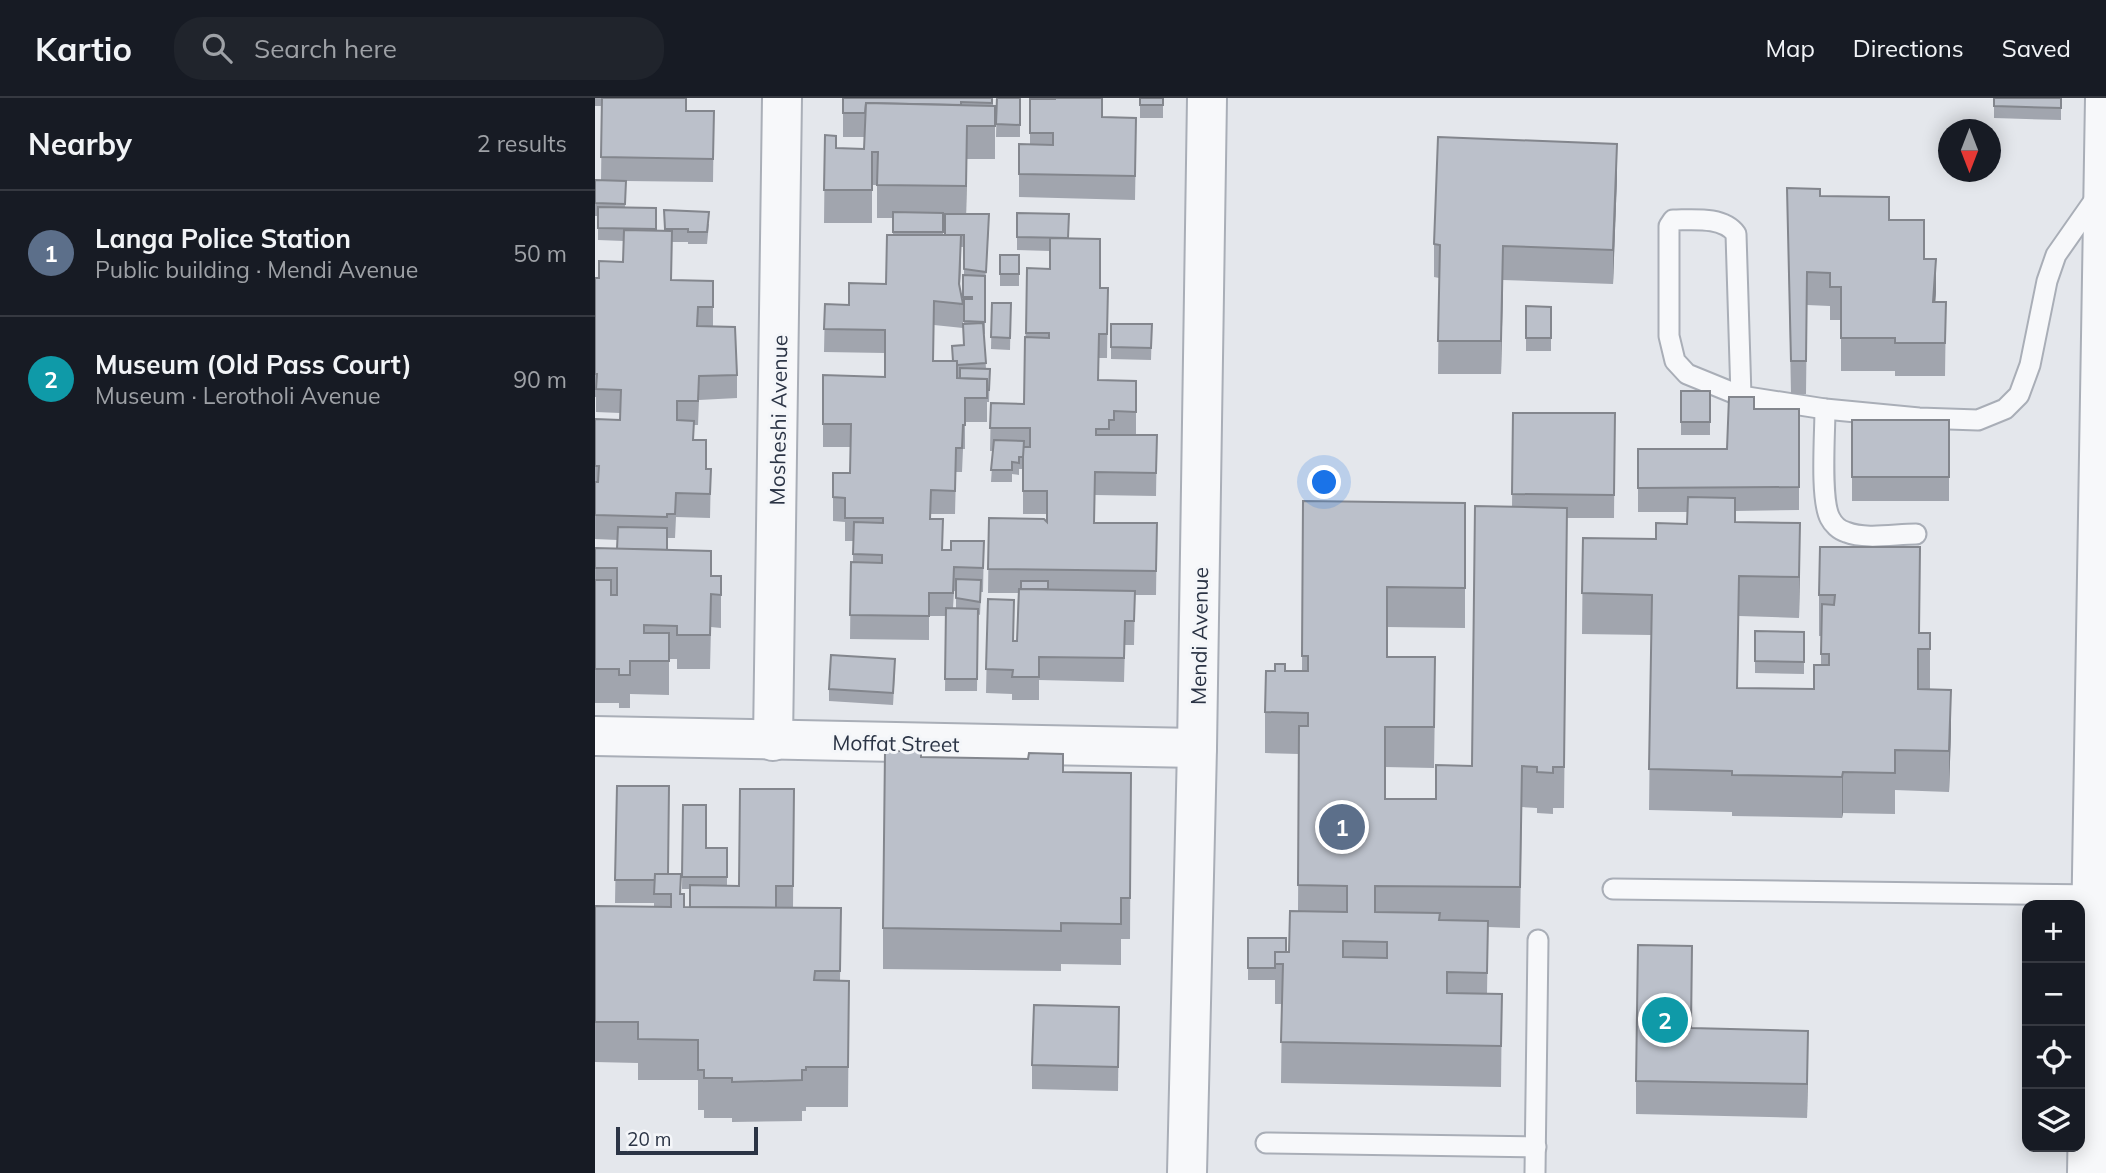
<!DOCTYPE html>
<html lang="en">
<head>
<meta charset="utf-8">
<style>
  :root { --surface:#171b24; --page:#20242c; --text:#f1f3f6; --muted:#9ea1a6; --line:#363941; --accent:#7c3aed }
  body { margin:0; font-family:Mulish,sans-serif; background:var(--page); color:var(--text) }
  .controls { position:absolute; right:21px; bottom:21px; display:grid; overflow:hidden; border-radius:14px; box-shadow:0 4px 18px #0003 }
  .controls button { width:63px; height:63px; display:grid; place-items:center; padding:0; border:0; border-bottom:2px solid var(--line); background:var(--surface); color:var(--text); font:35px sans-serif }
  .compass { position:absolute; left:1343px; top:21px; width:63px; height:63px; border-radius:50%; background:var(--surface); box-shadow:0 4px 18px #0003; rotate:180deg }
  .scale { position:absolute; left:21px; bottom:18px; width:142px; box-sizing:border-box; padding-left:7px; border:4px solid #2b3445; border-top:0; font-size:19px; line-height:24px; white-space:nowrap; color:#2b3445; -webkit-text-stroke:5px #f4f6f9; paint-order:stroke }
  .you { position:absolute; left:730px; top:385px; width:24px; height:24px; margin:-18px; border:5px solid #fff; border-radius:50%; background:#1a73e8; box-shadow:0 0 0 10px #1a73e833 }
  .badge { display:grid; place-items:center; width:46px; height:46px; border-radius:50%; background:var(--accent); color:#fff; font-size:23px; font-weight:700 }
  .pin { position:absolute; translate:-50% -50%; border:4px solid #fff; box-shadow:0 2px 7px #0006 }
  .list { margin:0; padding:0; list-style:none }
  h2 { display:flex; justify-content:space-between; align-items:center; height:91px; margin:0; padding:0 28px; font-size:30px }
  h2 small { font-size:23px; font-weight:400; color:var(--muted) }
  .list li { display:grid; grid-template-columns:46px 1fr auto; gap:21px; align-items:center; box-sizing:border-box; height:126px; padding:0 28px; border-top:2px solid var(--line) }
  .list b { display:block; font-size:26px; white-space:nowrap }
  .list p { margin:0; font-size:23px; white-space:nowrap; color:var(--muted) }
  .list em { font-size:23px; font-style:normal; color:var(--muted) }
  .icon { flex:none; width:38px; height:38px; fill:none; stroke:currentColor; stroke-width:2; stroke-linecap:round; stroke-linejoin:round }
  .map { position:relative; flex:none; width:1511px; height:1075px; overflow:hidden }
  header { display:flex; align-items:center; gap:42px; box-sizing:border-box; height:98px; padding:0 35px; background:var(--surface); border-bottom:2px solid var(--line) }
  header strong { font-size:33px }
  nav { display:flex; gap:38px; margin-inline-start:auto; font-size:24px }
  .search { width:490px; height:63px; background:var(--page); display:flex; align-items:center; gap:18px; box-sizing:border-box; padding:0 24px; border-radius:28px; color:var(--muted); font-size:26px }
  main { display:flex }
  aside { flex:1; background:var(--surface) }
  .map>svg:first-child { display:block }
</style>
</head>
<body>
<header>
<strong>Kartio</strong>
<div class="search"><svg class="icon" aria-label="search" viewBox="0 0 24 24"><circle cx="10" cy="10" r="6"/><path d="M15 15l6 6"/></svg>Search here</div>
<nav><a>Map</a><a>Directions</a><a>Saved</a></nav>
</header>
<main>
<aside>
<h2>Nearby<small>2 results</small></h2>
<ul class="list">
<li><span class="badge" style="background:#5c6f8a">1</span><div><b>Langa Police Station</b><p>Public building · Mendi Avenue</p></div><em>50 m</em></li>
<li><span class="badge" style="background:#0f9aa8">2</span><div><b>Museum (Old Pass Court)</b><p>Museum · Lerotholi Avenue</p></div><em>90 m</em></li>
</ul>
</aside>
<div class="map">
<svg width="1511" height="1075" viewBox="0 0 1511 1075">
  <rect width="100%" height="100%" fill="#e4e7ec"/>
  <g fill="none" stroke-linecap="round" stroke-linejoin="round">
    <defs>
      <g id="lane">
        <path d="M1146,298l-5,-162c-13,-18 -44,-14 -63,-14l-4,6v110l6,25 12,13 54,22 84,13 94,9 59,2 27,-11 14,-14 11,-30 17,-84 9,-26 42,-60"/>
        <path d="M1230,311c0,25 -5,90 5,109 3,6 9,12 16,14 20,8 49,2 70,2"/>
        <path d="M1018,791l486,6"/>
        <path d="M671,1045l270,4"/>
        <path d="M940,1075l3,-233"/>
      </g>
      <g id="street">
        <path d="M0,638l602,12"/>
        <path d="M178,643l9,-643"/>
        <path d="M592,1075l10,-425 10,-650"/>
        <path d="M1492,1075l18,-1075"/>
      </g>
    </defs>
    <!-- lane casing -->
    <use href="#lane" stroke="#a9aeb7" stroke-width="23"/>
    <!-- street casing -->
    <use href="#street" stroke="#a9aeb7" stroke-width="42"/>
    <!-- lane -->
    <use href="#lane" stroke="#f7f8fa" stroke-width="19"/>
    <!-- street -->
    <use href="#street" stroke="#f7f8fa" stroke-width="38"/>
  </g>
  <!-- wall -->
  <g fill="#a1a5ae" fill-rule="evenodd">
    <path d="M0,0h91v13h28l-1,71 -87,-1 -1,27h31v22l8,1v-21l45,14 -2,20h-19v-2h-16l-1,38 42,1v46l24,48v23l-38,2 -1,25h-4v15l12,29h5l-1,49 -34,-1 -1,21h-8v12l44,26h10v52l-10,-1 -1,42h-33v-10h-8v36l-39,-1v14h-11v-5h-24v-155l22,1 1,-9 -23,-1v-120l25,1v-7l-24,-1v-15h-1v-125v6h4l24,-16 1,-21 -26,-1v-24h-3v-36l6,1 1,-75h-7z"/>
    <path d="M398,0v8h2v53h-28l-1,55 23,13 -4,57v50h-1l2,35h4l-1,33h-2v20h-22v27h-2l-1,23h-6l-1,42h-24v5l12,31h8l33,-9 -1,51h-2l-1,23 -2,-1 -1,77h-32l1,-75h-17v24l-79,-1 1,-77h2v-21h-8v-19l-12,-1v-48h17v-26h-27v-72l62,2v-24l-61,-1 1,-48 24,1 37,-21 7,-49v-17h-16v-33h-5v38h-48l1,-88 11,13 28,1 1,-12h-22v-24zM348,121h2v16h-2zM366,149h3v28h-1v29l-3,-14zM368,211h1v15h-1zM339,227l29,3v17l-11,1v15h-19zM359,493h2v17h-3z"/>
    <path d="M402,0h23v39h-24z"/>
    <rect x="545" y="0" width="23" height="20"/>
    <path d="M1399,0h67v22l-67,-2z"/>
    <path d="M435,1h25l47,18 34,24 -1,59 -116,-3v-53h11z"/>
    <path d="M1022,79l-4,107 -110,-4 -2,94h-63l1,-96 -5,-1v-33z"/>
    <path d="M1192,90l33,8 69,24 35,39 12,33 -1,10h11l-1,74h-50v-5h-54v-51h-11v-14l-23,-1 -1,89h-15z"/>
    <path d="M422,115l51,25 32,50h8l-1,70h-8v22l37,1v54h21l-1,61 -61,-1v28h62l-1,72h-21l-1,50h-9l-1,37 -85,-2v20h-27v-6l-26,-1 2,-94 25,42h4l1,-48h-30l1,-75 58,4v-8h-24v-45h-4v6l-7,-1v8h-21l2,-31h-3l1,-48 33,1 3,-136 23,1v-18l-33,-1z"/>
    <rect x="405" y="157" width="19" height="31"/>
    <path d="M397,205h19l-1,47 -19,-1z"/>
    <path d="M931,208l25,1v44h-25z"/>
    <path d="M516,226h41l-1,36 -40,-1z"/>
    <rect x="1086" y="293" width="29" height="44"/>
    <path d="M1159,311h45v101l-64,1v11l65,41 -1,55 -60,-2 -2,72 77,1 7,-24v-29h-2v-41l101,-48v86h10v57l21,41 -2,61 -54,-2v24l-52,-1 -1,5 -110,-2v-4l-83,-2 2,-175 -69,-1 1,-96 73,1 31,-15v-12h-49v-63h89z"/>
    <path d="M918,315h102l-1,105h-47l-3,290h-11v6l-16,-1v-5l-15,-1 -2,121 -32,-1 -1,67h15l-1,93 -220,-4 1,-79h-7v-24h-27v-42l38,14h3l9,-41 1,-157 -34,-1v-41l20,-41h17l1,-170 162,2v125l-78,-1v30l48,41 -1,70 -49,-1v32h51l36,-33 40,-259z"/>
    <rect x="1257" y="322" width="97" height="81"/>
    <path d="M1160,533l49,1v42l-49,-1z"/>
    <path d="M300,573l-2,34 -64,-4v-12z"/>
    <path d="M326,659l142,15 68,1 -1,166h-9v26l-60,-1v7l-178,-2v-41z"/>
    <path d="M22,688l64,108 3,13h6v-18h-8l1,-84 23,43h21v38h12l55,-97 -1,119h48l-1,73h9l-1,126h-42v4h-4v10l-70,1v-4h-28v-8h-6v-30h-60v-17l-43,-1v-156l59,1v-4h-39z"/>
    <path d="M524,909l-1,84 -86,-2v-24z"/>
    <path d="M1097,930l116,36 -1,54 -171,-4v-33z"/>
  </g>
  <!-- shaded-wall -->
  <g fill="#83868d">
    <path d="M372,28v33l-1,61v-34z"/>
    <path d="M1022,46v33l-4,107v-34z"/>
    <path d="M366,137v24l-2,49v-24z"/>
    <path d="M908,148v34l-2,94v-33z"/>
    <path d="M1341,161v33l-3,43v-33z"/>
    <path d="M1205,425v40l-1,55v-41z"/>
    <path d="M1356,592v41l-2,61v-41z"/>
    <path d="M1248,674v41l-1,5v-41z"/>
    <path d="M1213,933v33l-1,54v-34z"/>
  </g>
  <!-- building -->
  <g fill="#bbc0ca" stroke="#83868d" stroke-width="2" fill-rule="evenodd">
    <path d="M7,0h84v13h28l-1,48 -112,-2z"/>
    <path d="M248,0h149v5l-31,-1v3l-95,-2 -1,10h-22z"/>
    <path d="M402,0h23v27l-24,-1z"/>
    <path d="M460,0h47v19l34,1 -1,58 -116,-2v-30l34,1v-12h-23v-34h25z"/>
    <rect x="545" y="0" width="23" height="7"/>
    <path d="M1399,0h67v10l-67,-2z"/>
    <path d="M271,5l129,3v20h-28l-1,60 -89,-1 1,-33h-6v38h-48l1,-55 11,1v12l28,1z"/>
    <path d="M843,39l179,7 -4,106 -110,-4 -2,95h-63l2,-96 -6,-1z"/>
    <path d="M0,82l31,1 -1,23 -30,-1z"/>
    <path d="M1192,90l33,1v7l69,1v23h35v39h12l-3,43h13l-1,41h-50v-5h-54v-51h-11v-14l-23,-1 -1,89h-15z"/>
    <path d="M3,109l58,1v21l-58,-1z"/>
    <path d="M69,112l45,2 -2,20h-19v-3h-23z"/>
    <path d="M298,114l50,1v19h-50z"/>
    <path d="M422,115l52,1 -1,24 -51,-1z"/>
    <path d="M350,116h44l-3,58 -22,-3v-34h-19z"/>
    <path d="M29,132l48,1 -1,49 42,1v26h-15l-1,19 38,1 2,48 -38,1 -1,25h-21v19l17,1 -1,19h13v29h5l-1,25 -34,-1 -1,21h-8v3l-72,-2v-33h3l1,-16h-4v-47l25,1 1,-30 -25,-1 1,-15h-2v-96h4v-17l24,1z"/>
    <path d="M292,137h74l-2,49 4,20 -29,-3 -1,60h24v17l30,1v19h-22v27h-2l-1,23h-6l-1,43 -24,-1 -1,29h13l-1,31h9v-9h33l-1,27 -29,-1 -1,26h-24v23l-79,-1 1,-53 31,1v-8l-29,-1 1,-32 29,1v-5h-38v-20l-12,-1v-24h17l1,-49h-28v-49l62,2v-47l-61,-1 1,-25 24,1v-22l37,1z"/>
    <path d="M455,140l50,1v49h8l-1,46h-8l-1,46 38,1v31l-22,-1v9h-5v9h-13v6h61l-1,38 -61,-1 -1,51h63l-1,48 -168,-2 1,-51 55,1 3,3v-31h-24v-44h7v-19h-40l1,-25 33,1 1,-67 24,1v-5h-23l1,-65 23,1z"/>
    <rect x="405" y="157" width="19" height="19"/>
    <path d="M368,177l22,1v46l-21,-1v-22h8v-2h-9z"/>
    <path d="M397,205h19l-1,35 -19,-1z"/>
    <path d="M931,208l25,1v31h-25z"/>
    <path d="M388,225l3,40 -29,2v-4h-4l-1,-15 12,-1 -1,-21z"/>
    <path d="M516,226h41l-1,24 -40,-1z"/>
    <path d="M365,270l30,1 -1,21h-2v-11l-27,-1z"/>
    <rect x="1086" y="293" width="29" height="31"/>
    <path d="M1134,299h25v12h45v78l-161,1v-39h89z"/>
    <path d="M918,315h102l-1,82 -102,-1z"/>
    <rect x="1257" y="322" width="97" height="57"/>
    <path d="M399,342l30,1 -1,16h-4v6l-7,-1v8h-21z"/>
    <path d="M1093,399l47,1v24l65,1 -1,54 -60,-1 -2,112 77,1v-24h15v-11h-8l1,-50 12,1 1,-10h-16l1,-48h100l-1,86h11v16h-12v40l33,1 -2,61 -54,-1v23l-52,-1 -1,5 -110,-2v-4l-83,-2 3,-174 -70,-2 1,-55 73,1v-16l31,1z"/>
    <path d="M708,403l162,2v85l-78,-1v70h48l-1,70h-49v72h51v-34l36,1 3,-260 92,2 -3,259h-11v6l-16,-1v-5l-15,-1 -2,121 -145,-1v26l65,1 -1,7 49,1 -1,52 -40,-1v21l55,1 -1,52 -220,-4 2,-78h-8v-12h14l1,-41 57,1v-26l-49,-1 1,-159h9v-13l-43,-1 1,-41h9v-7h10v7h23v-15h-6zM748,843l44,1v16l-44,-1z"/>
    <path d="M23,429l49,1v22l-50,-1z"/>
    <path d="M0,450l116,3v25h10v19l-10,-1 -1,41h-33v-9l-33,-1v8h25v28h-39v14h-11v-6h-24v-89h16v15h6v-27h-22z"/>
    <path d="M361,481l25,1 -1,22 -24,-4z"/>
    <rect x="426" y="483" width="27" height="8"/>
    <path d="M424,491l116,2 -1,30h-9l-1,37 -85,-1v20h-27l1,-7 -27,-1 2,-70 26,1 -1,41h4z"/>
    <path d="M351,510l32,1 -1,70h-32z"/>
    <path d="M1160,533l49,1v30l-49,-1z"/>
    <path d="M236,557l64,4 -2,34 -64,-4z"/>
    <path d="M290,653h36v6l107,2 1,-6 34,1v18l68,1 -1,125h-9v26l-60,-1v8l-178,-3z"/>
    <path d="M22,688h52l-1,88h-13v6h-40z"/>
    <path d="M145,691h54l-1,97h-17v22l-86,-1v-22l49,1z"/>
    <path d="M88,707h23v43h21v29h-45z"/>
    <path d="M60,776h26l-1,20h4v13l157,1 -1,63h-25l-1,9 35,1 -1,86h-42v3h-4v10l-70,2v-4h-28v-8h-6v-30l-60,-1v-17h-43v-116l76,1v-13h-17z"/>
    <path d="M653,840h38v14h-11v16h-27z"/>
    <path d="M1043,847l54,1 -1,82 117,3 -1,53 -171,-3z"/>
    <path d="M439,907l85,2 -1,60 -86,-2z"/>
  </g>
  <g text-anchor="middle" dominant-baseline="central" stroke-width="6" stroke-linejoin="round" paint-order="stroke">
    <!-- street labels -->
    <g font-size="21" fill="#2b3445" stroke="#f4f6f9">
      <text transform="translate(183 322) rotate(-89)">Mosheshi Avenue</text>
      <text transform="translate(604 538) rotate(-89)">Mendi Avenue</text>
      <text transform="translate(301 645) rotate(1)">Moffat Street</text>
    </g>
  </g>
</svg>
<div class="controls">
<button>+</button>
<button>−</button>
<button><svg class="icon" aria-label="locate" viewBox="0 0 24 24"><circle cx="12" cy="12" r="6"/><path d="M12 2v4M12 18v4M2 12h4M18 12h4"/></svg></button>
<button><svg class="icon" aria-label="layers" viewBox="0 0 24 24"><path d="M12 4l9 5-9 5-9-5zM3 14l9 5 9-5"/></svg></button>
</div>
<svg class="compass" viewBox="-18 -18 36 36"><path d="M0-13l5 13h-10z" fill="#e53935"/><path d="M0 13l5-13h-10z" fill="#9ea1a6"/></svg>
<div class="scale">20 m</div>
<div class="you"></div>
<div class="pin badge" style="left:747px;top:729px;background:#5c6f8a">1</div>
<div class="pin badge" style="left:1070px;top:922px;background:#0f9aa8">2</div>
</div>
</main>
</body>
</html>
